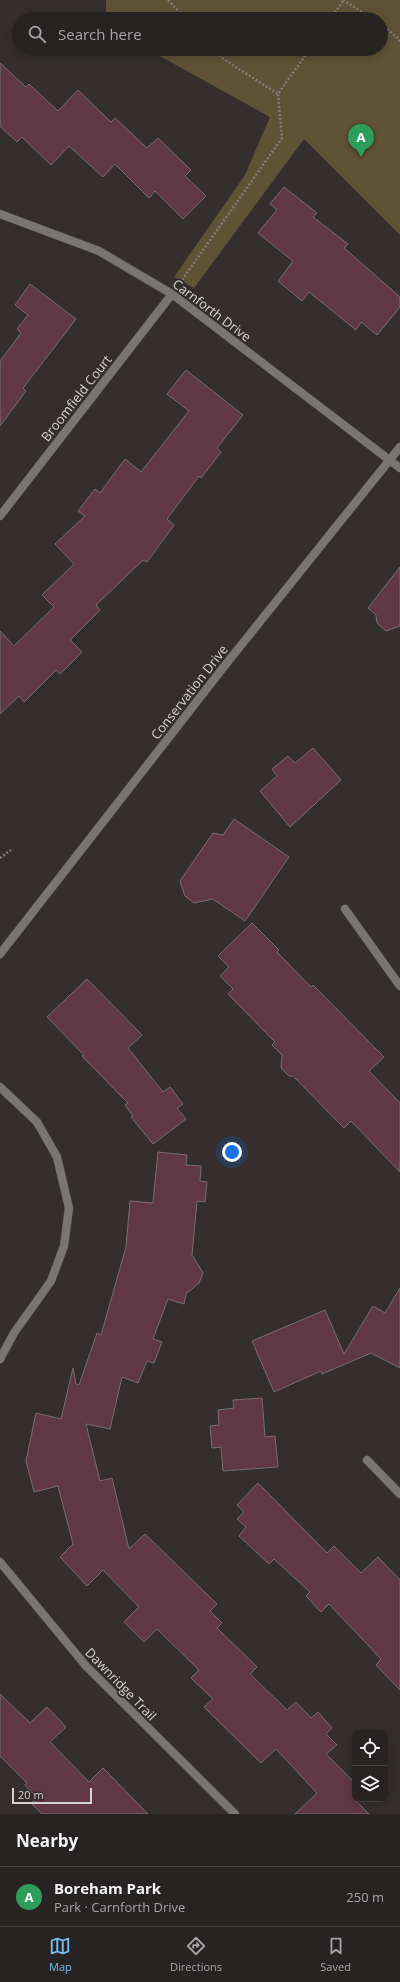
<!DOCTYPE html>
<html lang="en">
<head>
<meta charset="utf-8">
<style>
  :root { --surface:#272322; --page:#2f2b2a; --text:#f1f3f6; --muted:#a4a4a5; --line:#434040; --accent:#75c0f6 }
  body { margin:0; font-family:"Open Sans",sans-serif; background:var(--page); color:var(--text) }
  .controls { position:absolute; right:12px; bottom:12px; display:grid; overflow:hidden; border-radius:8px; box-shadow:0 2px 10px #0003 }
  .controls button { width:36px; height:36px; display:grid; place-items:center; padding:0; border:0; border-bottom:1px solid var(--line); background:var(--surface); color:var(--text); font:20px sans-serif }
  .scale { position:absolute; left:12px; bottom:10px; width:80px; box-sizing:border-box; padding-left:4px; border:2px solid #d6d3d2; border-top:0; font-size:11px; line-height:14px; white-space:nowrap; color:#d6d3d2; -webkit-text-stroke:3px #342f2e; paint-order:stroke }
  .you { position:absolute; left:232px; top:1152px; width:14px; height:14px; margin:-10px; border:3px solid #fff; border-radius:50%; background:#1a73e8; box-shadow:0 0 0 6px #1a73e833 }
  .badge { display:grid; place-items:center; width:26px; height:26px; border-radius:50%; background:var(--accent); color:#fff; font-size:13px; font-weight:700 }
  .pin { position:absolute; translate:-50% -33px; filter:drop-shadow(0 1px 2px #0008) }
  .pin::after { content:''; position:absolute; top:21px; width:14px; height:12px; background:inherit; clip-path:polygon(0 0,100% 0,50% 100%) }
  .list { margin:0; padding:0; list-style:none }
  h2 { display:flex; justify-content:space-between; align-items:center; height:52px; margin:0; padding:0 16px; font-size:17px }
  h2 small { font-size:13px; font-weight:400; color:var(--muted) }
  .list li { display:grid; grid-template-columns:26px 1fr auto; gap:12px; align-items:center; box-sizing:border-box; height:60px; padding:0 16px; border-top:1px solid var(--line) }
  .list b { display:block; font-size:15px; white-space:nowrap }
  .list p { margin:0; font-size:13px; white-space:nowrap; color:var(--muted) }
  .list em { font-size:13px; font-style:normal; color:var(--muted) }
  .icon { flex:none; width:22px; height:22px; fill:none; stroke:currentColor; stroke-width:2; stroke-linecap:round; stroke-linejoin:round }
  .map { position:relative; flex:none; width:400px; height:1814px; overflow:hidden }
  .search { position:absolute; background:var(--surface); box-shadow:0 2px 10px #0003; left:12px; right:12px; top:12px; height:44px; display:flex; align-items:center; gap:10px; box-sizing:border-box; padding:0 14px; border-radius:22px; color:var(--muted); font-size:15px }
  .sheet { height:112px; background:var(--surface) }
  nav { display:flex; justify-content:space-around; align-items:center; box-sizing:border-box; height:56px; border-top:1px solid var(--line); background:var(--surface); font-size:11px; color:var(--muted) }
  nav a { display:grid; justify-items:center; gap:2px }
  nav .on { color:var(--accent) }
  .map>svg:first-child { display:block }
</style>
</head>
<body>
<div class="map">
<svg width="400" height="1814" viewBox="0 0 400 1814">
  <rect width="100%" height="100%" fill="#342f2e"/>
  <!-- green -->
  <path fill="#5f5335" d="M106,0h294v235l-96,-96 -110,149 -20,-11 71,-102 25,-58 -123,-68h234v-30h-275z"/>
  <!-- building -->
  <g fill="#603845" stroke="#746e6f">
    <path d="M0,63l26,24 3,-3 29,27 20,-21 33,32 4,-4 32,30 11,-10 33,32 -6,6 21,20 -23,23 -28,-28 -6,7 -34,-34 -12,13 -34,-31 -18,19 -29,-28 -5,5 -17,-16z"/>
    <path d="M284,187l33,26 -4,4 35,27 -4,4 56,49v10l-23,28 -16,-13 -5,8 -47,-38 -7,9 -24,-20 15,-20 -35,-28 19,-23 -7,-6z"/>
    <path d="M30,284l46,35 -53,69 3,3 -26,35v-65l21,-28 -4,-4 11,-14 -13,-10z"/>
    <path d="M186,370l57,45 -26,33 4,4 -20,26 -2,-2 -32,43 7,6 -27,37 -4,-2 -47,45 4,5 -30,30 12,12 -22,22 -4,-4 -32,32 -5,-6 -19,18v-83l14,15 40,-39 -12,-12 32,-31 -19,-20 30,-28 -7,-5 17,-22 5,4 25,-34 16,13 48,-61 -22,-17z"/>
    <path d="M400,567v59l-14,5 -9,-8 -1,-8 -8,-7z"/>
    <path d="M313,748l28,32 -51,47 -30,-36 17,-15 -5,-7 16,-13 7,7z"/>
    <path d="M234,819l55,38 -44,64 -32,-22 -19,4 -9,-7 -5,-15 33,-48 10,2z"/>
    <path d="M252,923l27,27 -2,2 34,35 2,-2 71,72 -15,14 31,32v69l-49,-51 -7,7 -51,-52h-4l-8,-8 1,-13 -10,-10 3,-3 -47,-48 5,-5 -13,-13 9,-9 -11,-11z"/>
    <path d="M87,979l55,56 -14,13 35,44 7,-5 13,17 -6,4 9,11 -33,25 -22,-27 2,-1 -8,-11 3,-2 -46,-47 2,-1 -37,-38z"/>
    <path d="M158,1152l29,3 -1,10 15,1 -1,15 7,1 -2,20 -8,-1 -5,54 11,18 -4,10 -13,11 -2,10 -16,-5 -15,40 9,3 -8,21 -7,-2 -9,22 -16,-6 -12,52 -24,-5 14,57 12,-3 17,71 16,-15 72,70 -7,7 12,12 -5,5 40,39 -7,7 37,36 9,-8 15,16 7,-6 14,16 -6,6 11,11 -11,9 29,29v17l14,14h-74l22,-21 -41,-44 -15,14 -57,-56 9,-8 -22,-21 8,-8 -42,-41 -13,13 -20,-20 15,-15 -36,-37 -16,16 -27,-29 13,-13 -15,-58 -24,6 -8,-31 10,-48 25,6 12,-51 3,16 3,1 18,-52 4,2 25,-88 4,-46 23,2z"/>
    <path d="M400,1288v80l-29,-15 -49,21 -1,-3 -47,21 -22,-51 73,-31 19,44 29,-48 12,7z"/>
    <path d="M262,1398l3,39 10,-1 3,31 -55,4 -2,-24 -9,1 -2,-22 9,-1 -1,-15 16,-2 -1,-8z"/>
    <path d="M258,1483l69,70 7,-7 27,27 17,-16 22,23v110l-24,-25 5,-6 -52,-55 -8,8 -15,-16 4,-4 -36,-33 -5,5 -30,-28 7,-9 -9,-8 7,-7 -7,-7z"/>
    <path d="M0,1694l30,29 17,-16 19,20 -16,15 39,40 14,-14 45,46h-106l-11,-11 6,-5 -12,-13 2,-2 -27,-27z"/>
  </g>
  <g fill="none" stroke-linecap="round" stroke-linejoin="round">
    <defs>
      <g id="minor">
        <path d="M0,214l99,37 73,43 228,174"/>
        <path d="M0,516l172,-222"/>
        <path d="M345,909l55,77"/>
        <path d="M0,1087l37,35 20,35 12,51 -5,38 -13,35 -37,52 -14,26"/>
        <path d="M367,1460l33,34"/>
        <path d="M0,1562l86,104 149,148"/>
      </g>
      <path id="tertiary" d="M0,954l226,-290 174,-217"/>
    </defs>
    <!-- minor casing -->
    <use href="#minor" stroke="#514d4c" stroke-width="9"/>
    <!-- tertiary casing -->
    <use href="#tertiary" stroke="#514d4c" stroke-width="9"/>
    <!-- path -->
    <g stroke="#807c7b" stroke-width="2.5" stroke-dasharray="2 2" stroke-linecap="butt">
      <path d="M168,0l18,19"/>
      <path d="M343,0l30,19"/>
      <path d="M330,19l14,-19"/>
      <path d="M381,24l17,14 2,4"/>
      <path d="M214,49l8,9 56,36 32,-45"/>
      <path d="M182,280l100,-142 -4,-44"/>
      <path d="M0,858l11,-8"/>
    </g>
    <!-- minor -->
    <use href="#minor" stroke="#787674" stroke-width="8"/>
    <!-- tertiary -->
    <use href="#tertiary" stroke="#787674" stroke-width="8"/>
  </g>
  <g text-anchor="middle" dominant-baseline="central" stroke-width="4" stroke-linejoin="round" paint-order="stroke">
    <!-- street labels -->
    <g font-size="13" fill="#d6d3d2" stroke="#342f2e">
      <text transform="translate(212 310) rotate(37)">Carnforth Drive</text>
      <text transform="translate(76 398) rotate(-52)">Broomfield Court</text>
      <text transform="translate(189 692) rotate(-52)">Conservation Drive</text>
      <text transform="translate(121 1684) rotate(46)">Dawnridge Trail</text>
    </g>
  </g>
</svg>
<div class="controls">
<button><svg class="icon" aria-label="locate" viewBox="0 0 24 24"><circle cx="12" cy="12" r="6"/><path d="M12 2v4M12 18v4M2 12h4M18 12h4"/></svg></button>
<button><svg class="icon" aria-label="layers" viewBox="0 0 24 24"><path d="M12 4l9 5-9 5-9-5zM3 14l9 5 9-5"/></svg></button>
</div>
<div class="scale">20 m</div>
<div class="you"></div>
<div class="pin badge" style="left:361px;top:157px;background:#2e9e5b">A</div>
<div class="search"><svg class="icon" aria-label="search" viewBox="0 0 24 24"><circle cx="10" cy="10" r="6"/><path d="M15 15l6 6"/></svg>Search here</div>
</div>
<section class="sheet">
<h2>Nearby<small></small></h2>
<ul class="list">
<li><span class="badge" style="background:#2e9e5b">A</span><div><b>Boreham Park</b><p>Park · Carnforth Drive</p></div><em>250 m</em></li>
</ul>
</section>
<nav>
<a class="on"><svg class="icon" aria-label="map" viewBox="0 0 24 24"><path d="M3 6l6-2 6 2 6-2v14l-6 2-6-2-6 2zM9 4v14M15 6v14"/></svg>Map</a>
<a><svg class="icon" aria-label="directions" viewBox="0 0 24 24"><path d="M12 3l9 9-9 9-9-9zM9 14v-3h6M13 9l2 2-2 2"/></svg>Directions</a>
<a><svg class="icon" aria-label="saved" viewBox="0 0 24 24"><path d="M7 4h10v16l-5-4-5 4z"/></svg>Saved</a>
</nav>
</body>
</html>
